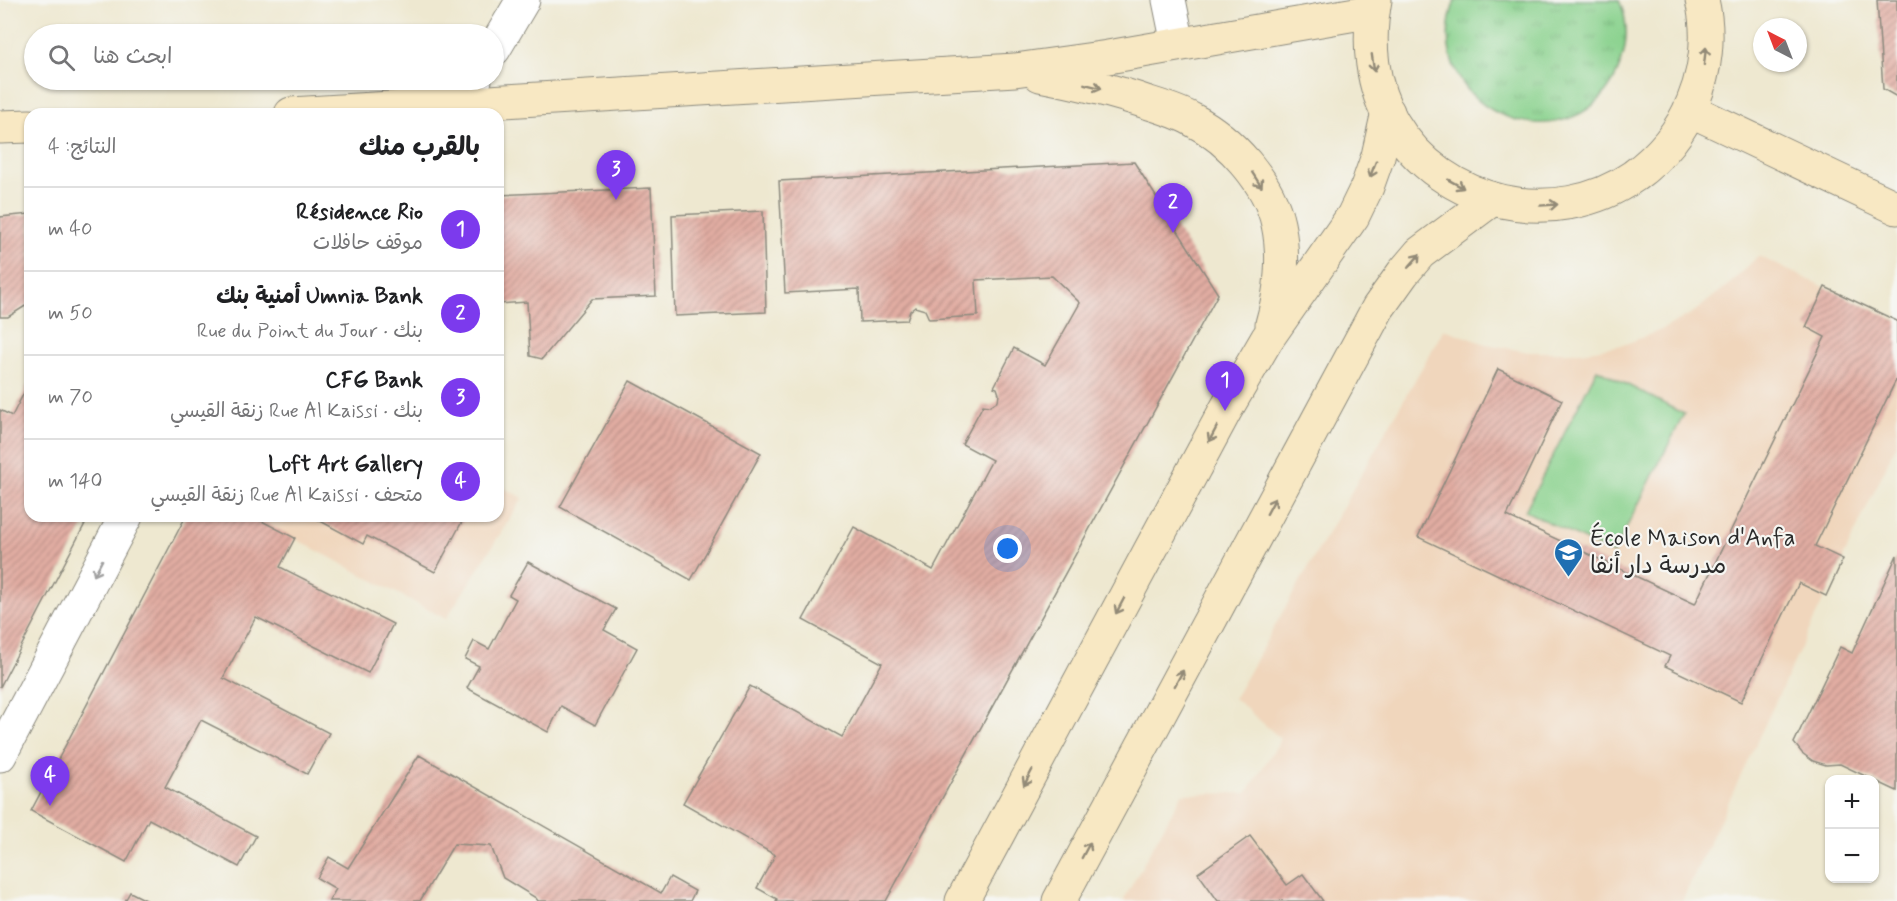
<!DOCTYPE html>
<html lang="ar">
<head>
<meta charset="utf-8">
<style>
  :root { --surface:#fff; --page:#f6f6f6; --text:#202124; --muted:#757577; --line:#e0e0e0; --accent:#7c3aed }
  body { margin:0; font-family:Mynerve,"Playpen Sans Arabic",sans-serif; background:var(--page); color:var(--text); direction:rtl }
  .controls { position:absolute; right:18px; bottom:18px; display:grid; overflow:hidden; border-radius:12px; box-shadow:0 2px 4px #0004 }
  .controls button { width:54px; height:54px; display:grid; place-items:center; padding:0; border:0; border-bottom:2px solid var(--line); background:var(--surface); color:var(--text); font:30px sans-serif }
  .compass { position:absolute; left:1753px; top:18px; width:54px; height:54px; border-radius:50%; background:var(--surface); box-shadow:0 2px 4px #0004; rotate:318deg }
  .you { position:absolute; left:1008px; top:549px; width:21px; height:21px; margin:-15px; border:4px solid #fff; border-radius:50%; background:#1a73e8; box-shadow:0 0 0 9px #1a73e833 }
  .badge { display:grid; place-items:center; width:39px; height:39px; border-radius:50%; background:var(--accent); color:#fff; font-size:20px; font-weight:700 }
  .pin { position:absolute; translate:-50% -50px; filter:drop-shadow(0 2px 3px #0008) }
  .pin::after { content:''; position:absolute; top:32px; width:21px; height:18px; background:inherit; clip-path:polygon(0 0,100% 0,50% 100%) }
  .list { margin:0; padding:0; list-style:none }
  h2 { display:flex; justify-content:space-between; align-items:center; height:78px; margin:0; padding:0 24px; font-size:26px }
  h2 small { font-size:20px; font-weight:400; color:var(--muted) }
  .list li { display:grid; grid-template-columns:39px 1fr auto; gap:18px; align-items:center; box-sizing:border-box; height:84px; padding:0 24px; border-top:2px solid var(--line) }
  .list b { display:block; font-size:22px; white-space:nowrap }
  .list p { margin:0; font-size:20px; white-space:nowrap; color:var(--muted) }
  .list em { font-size:20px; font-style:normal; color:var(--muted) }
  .icon { flex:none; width:33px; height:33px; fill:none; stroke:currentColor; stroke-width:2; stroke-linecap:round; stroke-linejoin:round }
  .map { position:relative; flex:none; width:1897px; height:901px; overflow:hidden; direction:ltr }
  .search { position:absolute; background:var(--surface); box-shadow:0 2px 4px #0004; left:24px; top:24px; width:480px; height:66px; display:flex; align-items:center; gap:15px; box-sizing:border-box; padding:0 21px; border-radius:33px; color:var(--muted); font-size:22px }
  .panel { position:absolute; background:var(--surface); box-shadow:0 2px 4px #0004; left:24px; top:108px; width:480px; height:414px; border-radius:18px; direction:rtl }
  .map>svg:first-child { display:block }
</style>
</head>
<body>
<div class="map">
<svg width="1897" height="901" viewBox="0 0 1897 901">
  <defs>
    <pattern id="grass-tufts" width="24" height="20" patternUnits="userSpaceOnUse" patternTransform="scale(1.5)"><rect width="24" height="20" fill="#8ad28e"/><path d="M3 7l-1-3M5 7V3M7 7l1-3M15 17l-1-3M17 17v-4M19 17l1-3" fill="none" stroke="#77b47b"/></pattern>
    <pattern id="building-hatch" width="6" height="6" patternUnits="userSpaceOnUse" patternTransform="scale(1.5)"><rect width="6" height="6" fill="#e2ada3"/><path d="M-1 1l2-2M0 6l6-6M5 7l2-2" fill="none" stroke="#b78d85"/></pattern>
  </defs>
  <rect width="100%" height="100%" fill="#f6f6f2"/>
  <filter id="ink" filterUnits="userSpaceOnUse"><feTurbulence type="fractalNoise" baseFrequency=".0167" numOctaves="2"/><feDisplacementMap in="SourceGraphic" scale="12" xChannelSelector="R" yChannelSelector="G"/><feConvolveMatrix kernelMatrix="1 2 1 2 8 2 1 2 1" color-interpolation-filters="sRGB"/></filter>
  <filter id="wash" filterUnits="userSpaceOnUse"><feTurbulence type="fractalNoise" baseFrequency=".008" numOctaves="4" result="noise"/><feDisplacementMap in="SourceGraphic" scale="24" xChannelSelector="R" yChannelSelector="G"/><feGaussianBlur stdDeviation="1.35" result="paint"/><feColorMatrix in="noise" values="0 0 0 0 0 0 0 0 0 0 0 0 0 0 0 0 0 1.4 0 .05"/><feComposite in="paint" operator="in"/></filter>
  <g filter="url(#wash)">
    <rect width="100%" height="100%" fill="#eee8d0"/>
    <!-- built -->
    <g fill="#f0d6bc">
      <path d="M1758,256l139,65v122l-215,458h-559l59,-107 65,-1 34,-54 -47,-41 210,-369 42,15 42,8h54l41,-7 38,-15 33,-18 38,-30z"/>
      <path d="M498,485l25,13 -77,121 -194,-103h246z"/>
    </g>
    <!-- grass -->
    <path fill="url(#grass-tufts)" stroke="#5a7e5c" stroke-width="1.5" d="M1455,0h164c9,20 9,42 2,63 -38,112 -208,54 -166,-63z"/>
    <!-- pitch -->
    <path fill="#8ad28e" stroke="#5a7e5c" stroke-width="1.5" d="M1597,369l87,45 -71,140 -88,-43z"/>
    <g id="blocks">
      <!-- building -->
      <g fill="url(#building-hatch)">
        <path d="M1877,0h20v97l-14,-8z"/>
        <path d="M1134,162l84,132 -332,607h-110l1,-2 -20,-11 18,-33 -92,-52 67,-117 92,51 40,-74 -79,-43 51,-93 79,43 59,-110 -30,-16 21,-39 7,1 8,-5 1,-7 -2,-6 -3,-1 20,-39 31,17 35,-62 -28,-27 -76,4 2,36 -49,3 -4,-9 -10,-3 -5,4 -3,9 -47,2 -1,-33 -74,4 -6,-112z"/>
        <path d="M651,188l5,108 -64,3 -50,60 -12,-3 -3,-54 -29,2v-109z"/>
        <path d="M763,211l3,101 -91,4 -3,-101z"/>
        <path d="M30,214v89l-22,14h-8v-100z"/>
        <path d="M1825,287l72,34v57l-82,168 28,13 -17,37 -27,-13 -58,119 -76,-36 5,-10 -252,-119 80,-168 64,31 -55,116 188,88 130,-267 -19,-10z"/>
        <path d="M30,381v135h59l-89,171v-277l12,6z"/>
        <path d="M630,381l131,72 -70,127 -131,-73z"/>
        <path d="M186,516h66l43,22 -15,29 113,57 -25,49 -112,-56 -33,61 106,55 -22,41 -106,-54 -36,67 91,49 -17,31 -90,-48 -23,43 -95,-51z"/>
        <path d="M311,516h154l-30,56 -68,-36 -4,8z"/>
        <path d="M1897,555v236l-57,-27 -14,1 -13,-4 -11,-8 -8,-10 46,-96 12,6z"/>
        <path d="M528,562l88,47 -12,21 33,18 -42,77 -34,-19 -13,26 -81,-44 12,-22 -14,-7 9,-18 15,8 27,-50 -7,-4z"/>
        <path d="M419,755l242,138 9,-16 25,14 -5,10h-152l-2,-3 -33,-20 -12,-32 -37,-2 -34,57h-91l7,-12 -19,-11 12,-21 19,11z"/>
        <path d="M1250,836l37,49 16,-11 20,27h-105l-20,-28z"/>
        <path d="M130,892l18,9h-23z"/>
      </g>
    </g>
  </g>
  <g filter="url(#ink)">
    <use href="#blocks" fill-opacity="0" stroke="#8c8a7e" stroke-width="1.5"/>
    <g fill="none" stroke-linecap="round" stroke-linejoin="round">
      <defs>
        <g id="street">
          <path d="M1169,0l9,44"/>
          <path d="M494,49l29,-49"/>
          <path d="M460,104l15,-24"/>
          <path d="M0,755l126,-239"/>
        </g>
        <g id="secondary">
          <path d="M1375,0c-8,42 -4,86 18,123 49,83 162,108 241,53 26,-19 47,-44 59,-74 13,-32 17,-68 9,-102"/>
          <path d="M1040,75c36,7 71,15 106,27 16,5 33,10 47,18 38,20 76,62 85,104 7,32 3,69 -6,100"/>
          <path d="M1690,110l207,98"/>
          <path d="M291,114l724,-44 93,-13 265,-46"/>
          <path d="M0,127l30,-1"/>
          <path d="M962,901l263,-490 42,-72 86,-123 14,-29 11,-31 10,-44"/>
          <path d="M1059,901l319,-593 25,-35 17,-20 71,-53"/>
        </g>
      </defs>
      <!-- street casing -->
      <use href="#street" stroke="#8c8a7e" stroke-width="35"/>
      <!-- secondary casing -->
      <use href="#secondary" stroke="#8c8a7e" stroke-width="35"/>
      <!-- street -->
      <use href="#street" stroke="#fff" stroke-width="33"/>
      <!-- secondary -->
      <use href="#secondary" stroke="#f8e8c3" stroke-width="33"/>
    </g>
    <!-- one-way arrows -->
    <defs><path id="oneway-shaft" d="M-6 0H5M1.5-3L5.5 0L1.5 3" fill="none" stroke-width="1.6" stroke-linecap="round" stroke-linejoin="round" transform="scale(1.5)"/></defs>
    <g stroke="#928a77">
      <use href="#oneway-shaft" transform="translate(1705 56) rotate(-83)"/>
      <use href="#oneway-shaft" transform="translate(1373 63) rotate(82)"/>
      <use href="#oneway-shaft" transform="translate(1093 86) rotate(14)"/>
      <use href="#oneway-shaft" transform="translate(1373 169) rotate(111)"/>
      <use href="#oneway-shaft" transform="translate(1257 180) rotate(57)"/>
      <use href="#oneway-shaft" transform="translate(1456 184) rotate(29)"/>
      <use href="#oneway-shaft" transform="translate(1549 205) rotate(-4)"/>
      <use href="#oneway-shaft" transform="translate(1414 261) rotate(-49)"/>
      <use href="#oneway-shaft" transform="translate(1213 434) rotate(118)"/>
      <use href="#oneway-shaft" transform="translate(1271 506) rotate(-62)"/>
      <use href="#oneway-shaft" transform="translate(1120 606) rotate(118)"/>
      <use href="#oneway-shaft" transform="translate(1179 678) rotate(-62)"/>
      <use href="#oneway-shaft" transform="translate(1028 778) rotate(118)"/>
      <use href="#oneway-shaft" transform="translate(1086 850) rotate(-62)"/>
    </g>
    <use stroke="#a0a0a0" href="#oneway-shaft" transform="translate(98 568) rotate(118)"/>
  </g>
  <!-- icons -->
  <defs>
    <symbol id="school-pin" viewBox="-11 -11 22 30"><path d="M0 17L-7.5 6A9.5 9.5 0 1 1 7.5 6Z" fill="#1f6fb2" stroke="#f6f6f2"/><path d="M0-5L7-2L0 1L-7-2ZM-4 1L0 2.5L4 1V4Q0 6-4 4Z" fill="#fff"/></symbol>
  </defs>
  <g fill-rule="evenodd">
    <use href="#school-pin" x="1552" y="536" width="33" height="45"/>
  </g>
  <g text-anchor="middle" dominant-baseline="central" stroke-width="4.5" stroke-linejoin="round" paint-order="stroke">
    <!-- poi labels -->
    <g font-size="24" fill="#2b2b2b" stroke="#f6f6f2" text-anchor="start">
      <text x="1590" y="538">École Maison d'Anfa<tspan x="1590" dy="28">مدرسة دار أنفا</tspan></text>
    </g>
  </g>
</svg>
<div class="controls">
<button>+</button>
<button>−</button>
</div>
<svg class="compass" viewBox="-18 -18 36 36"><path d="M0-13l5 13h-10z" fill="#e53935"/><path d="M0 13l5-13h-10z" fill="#757577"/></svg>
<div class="you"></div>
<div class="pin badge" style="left:1225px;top:411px">1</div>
<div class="pin badge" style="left:1173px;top:233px">2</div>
<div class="pin badge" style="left:616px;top:200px">3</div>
<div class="pin badge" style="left:50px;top:806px">4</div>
<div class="search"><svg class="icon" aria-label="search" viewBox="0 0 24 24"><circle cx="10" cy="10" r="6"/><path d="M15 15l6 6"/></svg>ابحث هنا</div>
<section class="panel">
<h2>بالقرب منك<small>النتائج: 4</small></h2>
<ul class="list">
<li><span class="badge">1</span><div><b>Résidence Rio</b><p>موقف حافلات</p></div><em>40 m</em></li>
<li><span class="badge">2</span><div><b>Umnia Bank أمنية بنك</b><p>بنك · Rue du Point du Jour</p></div><em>50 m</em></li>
<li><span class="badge">3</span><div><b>CFG Bank</b><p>بنك · Rue Al Kaissi زنقة القيسي</p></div><em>70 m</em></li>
<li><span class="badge">4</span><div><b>Loft Art Gallery</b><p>متحف · Rue Al Kaissi زنقة القيسي</p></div><em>140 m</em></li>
</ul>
</section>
</div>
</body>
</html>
